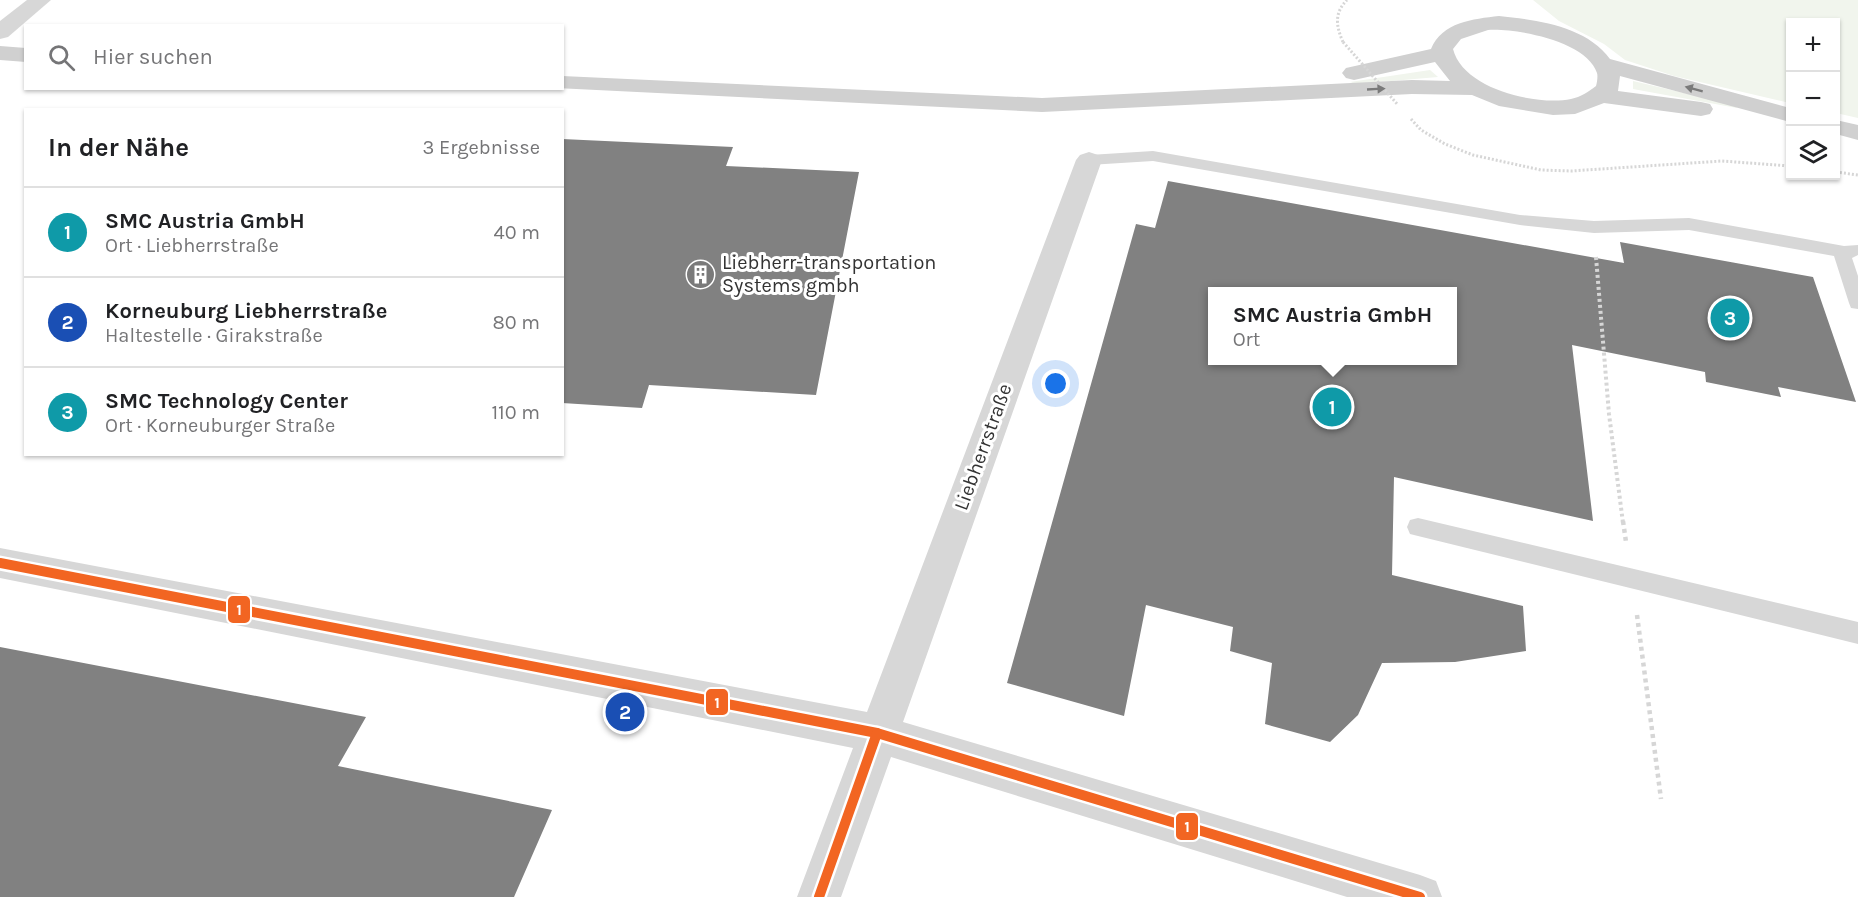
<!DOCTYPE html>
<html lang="de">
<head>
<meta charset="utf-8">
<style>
  :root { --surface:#fff; --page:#f2f2f2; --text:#202124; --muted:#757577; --line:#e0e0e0; --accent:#7a7a7a }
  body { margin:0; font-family:Karla,sans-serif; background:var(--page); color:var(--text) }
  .controls { position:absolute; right:18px; top:18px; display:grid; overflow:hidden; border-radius:0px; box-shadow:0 2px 4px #0004 }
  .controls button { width:54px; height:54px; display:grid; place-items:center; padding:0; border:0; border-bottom:2px solid var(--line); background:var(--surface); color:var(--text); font:30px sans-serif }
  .you { position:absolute; left:1056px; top:384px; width:21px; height:21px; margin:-15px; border:4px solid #fff; border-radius:50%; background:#1a73e8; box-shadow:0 0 0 9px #1a73e833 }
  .badge { display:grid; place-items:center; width:39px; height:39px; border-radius:50%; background:var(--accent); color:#fff; font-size:20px; font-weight:700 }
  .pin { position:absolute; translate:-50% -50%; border:3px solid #fff; box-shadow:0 2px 6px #0006 }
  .popup { position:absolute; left:1208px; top:287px; width:249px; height:78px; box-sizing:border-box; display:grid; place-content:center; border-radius:0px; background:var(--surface); filter:drop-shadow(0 2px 4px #0005); font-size:20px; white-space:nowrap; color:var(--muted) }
  .popup b { font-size:22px; color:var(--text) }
  .popup::after { content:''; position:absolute; left:50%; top:100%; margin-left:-12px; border:12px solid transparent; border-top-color:var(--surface) }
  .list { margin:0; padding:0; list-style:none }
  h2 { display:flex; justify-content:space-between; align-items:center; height:78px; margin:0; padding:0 24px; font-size:26px }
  h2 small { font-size:20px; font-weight:400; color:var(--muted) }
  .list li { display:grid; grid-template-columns:39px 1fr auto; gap:18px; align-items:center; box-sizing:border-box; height:90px; padding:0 24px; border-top:2px solid var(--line) }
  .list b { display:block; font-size:22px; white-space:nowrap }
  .list p { margin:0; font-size:20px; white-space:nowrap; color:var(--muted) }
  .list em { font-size:20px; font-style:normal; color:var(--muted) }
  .icon { flex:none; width:33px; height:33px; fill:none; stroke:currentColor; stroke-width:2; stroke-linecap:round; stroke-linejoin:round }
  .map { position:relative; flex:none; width:1858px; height:897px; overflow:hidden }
  .search { position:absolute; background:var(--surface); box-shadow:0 2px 4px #0004; left:24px; top:24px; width:540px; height:66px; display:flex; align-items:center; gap:15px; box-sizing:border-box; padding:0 21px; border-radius:0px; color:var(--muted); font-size:22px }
  .panel { position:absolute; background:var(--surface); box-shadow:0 2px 4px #0004; left:24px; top:108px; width:540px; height:348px; border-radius:0px }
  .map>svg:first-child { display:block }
</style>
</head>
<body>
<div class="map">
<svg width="1858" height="897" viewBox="0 0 1858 897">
  <rect width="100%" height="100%" fill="#fff"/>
  <!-- green -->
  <g fill="#f1f5ed">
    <path d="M1533,0h325v118l-22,-5v-91h-46v81l-116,-27 -49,-16 -21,-16 -45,-23z"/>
    <path d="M1430,70l8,7 -82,7 -6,-2z"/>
    <path d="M1633,81l102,24 2,3 -104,-19z"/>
  </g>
  <!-- building -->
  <g fill="#818181" fill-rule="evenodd">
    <path d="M562,139l171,8 -7,19 133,6 -43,223 -167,-10 -7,23 -80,-5z"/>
    <path d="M1168,181l456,82 -4,-21 193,35 43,125 -78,-15 3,10 -75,-15 -1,-10 -133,-27 21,176 -199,-44 -2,98 131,31 3,45 -71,11 -73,1 -24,52 -28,27 -65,-18 7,-61 -42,-12 3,-24 -87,-22 -22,111 -117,-33 129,-459 19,4zM1212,291h240v69h-240z"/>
    <path d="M0,647l366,70 -28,49 214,44 -38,87h-514z"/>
  </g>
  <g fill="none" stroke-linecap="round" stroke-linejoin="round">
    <!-- path-far2 -->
    <g stroke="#d6d6d6" stroke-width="3" stroke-dasharray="2 2" stroke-linecap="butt">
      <path d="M1343,42c-7,-16 -9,-29 4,-42"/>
      <path d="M1411,119l10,11 24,14 28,11 68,15 30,1 151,-10 68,5"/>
      <path d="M1836,172l22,3"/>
    </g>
    <!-- path-far1 -->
    <path stroke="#d6d6d6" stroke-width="4" stroke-dasharray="3 3" stroke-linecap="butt" d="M1596,257l13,157 14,109"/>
    <!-- path -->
    <g stroke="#d6d6d6" stroke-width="4.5" stroke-dasharray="4 4" stroke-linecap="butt">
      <path d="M1623,521l3,21"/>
      <path d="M1637,615l24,184"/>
    </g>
    <!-- service -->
    <g fill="#d7d7d7" fill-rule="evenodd">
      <path d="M1153,151l367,64 74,6 95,-3 155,28 14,-1v10l-6,3 6,18v33l-7,-1 -2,-5 -15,-47 -145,-26 -95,3 -74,-8 -367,-64 -64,4 -8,-5 8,-5z"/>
      <path d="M1418,518l440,104v22l-440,-108 -8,-2 -3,-7 3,-7z"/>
    </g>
    <!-- minor -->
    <g fill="#d7d7d7" fill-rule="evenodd">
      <path d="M27,0h24l-43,37 -8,2v-18z"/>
      <path d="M1089,152l9,3 4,5 -199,562 517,153 16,6 6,16h-95l-456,-140 -50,140h-44l56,-149 -853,-170v-30l867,164 209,-552 4,-5z"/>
    </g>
    <!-- secondary -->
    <g fill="#d0d0d0" fill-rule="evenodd">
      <path d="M1499,16c38,4 87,10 111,43l180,49v14l-170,-46 -2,15 83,11 9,2 3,5 -3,5 -9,2 -97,-13 -29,11 -22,1 -54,-9 -27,-11 -60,-1 -370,18 -486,-24h6v-12l480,22 370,-18 38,1 -15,-19 -81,18 -8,-2 -4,-5 4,-5 85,-19c11,-27 42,-30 68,-33zM1488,30c28,-2 99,11 109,43 1,3 0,10 -1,13 -8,6 -15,11 -25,13 -35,7 -108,-10 -118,-50l8,-10z"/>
      <path d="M0,46l26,2v14l-26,-2z"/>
      <path d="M1836,120l22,5v15l-22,-6z"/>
    </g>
    <!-- path-bridge -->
    <path stroke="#d6d6d6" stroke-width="3" stroke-dasharray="2 2" stroke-linecap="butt" d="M1343,42l55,63"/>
    <defs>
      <g id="bus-1">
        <path d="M0,563l877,170 543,164"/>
        <path d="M819,897l58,-164"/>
      </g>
    </defs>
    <!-- bus-1 casing -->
    <use href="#bus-1" stroke="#fff" stroke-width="15"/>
    <!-- bus-1 -->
    <use href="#bus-1" stroke="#f26522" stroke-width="10"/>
  </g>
  <!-- one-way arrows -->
  <defs><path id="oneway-solid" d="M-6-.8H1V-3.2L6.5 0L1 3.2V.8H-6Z" transform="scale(1.5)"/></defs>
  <g fill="#7a7a7a">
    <use href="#oneway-solid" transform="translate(1376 89) rotate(-3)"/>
    <use href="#oneway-solid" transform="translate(1694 89) rotate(-165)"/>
  </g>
  <!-- icons -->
  <defs>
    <symbol id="building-disc" viewBox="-11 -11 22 22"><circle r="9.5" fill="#7a7a7a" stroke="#fff"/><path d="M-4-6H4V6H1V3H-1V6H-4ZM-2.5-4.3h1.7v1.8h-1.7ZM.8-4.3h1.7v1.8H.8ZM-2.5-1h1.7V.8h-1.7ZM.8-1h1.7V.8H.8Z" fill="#fff"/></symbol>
  </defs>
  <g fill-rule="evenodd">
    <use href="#building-disc" x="684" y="258" width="33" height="33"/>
  </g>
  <g text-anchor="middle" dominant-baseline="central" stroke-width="6" stroke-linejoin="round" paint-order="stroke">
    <!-- poi labels -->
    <g font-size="20" fill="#333" stroke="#fff" text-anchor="start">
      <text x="722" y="262">Liebherr-transportation<tspan x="722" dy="23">Systems gmbh</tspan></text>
    </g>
    <!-- street labels -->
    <g font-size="20" fill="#333" stroke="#fff">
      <text transform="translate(983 447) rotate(-70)">Liebherrstraße</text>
    </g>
  </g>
  <g stroke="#fff" stroke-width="2">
    <rect x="227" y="595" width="24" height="29" rx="6" fill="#f26522"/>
    <rect x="705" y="688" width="24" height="28" rx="6" fill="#f26522"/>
    <rect x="1175" y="812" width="24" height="29" rx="6" fill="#f26522"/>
  </g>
  <g font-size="16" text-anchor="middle" font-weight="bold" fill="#fff">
    <text x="239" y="615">1</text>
    <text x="717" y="708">1</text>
    <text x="1187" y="832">1</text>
  </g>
</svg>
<div class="controls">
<button>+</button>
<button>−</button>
<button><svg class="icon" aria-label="layers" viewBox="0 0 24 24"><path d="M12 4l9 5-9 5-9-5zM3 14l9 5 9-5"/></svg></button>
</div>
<div class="you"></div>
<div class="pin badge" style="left:1332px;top:407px;background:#0f9aa8">1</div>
<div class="popup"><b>SMC Austria GmbH</b>Ort</div>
<div class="pin badge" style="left:625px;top:712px;background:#1a4fb4">2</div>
<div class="pin badge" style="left:1730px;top:318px;background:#0f9aa8">3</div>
<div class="search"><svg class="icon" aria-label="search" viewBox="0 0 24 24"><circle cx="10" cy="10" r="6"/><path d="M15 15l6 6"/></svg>Hier suchen</div>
<section class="panel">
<h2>In der Nähe<small>3 Ergebnisse</small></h2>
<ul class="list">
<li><span class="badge" style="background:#0f9aa8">1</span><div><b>SMC Austria GmbH</b><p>Ort · Liebherrstraße</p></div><em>40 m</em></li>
<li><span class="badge" style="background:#1a4fb4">2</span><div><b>Korneuburg Liebherrstraße</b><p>Haltestelle · Girakstraße</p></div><em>80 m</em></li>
<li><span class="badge" style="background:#0f9aa8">3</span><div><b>SMC Technology Center</b><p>Ort · Korneuburger Straße</p></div><em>110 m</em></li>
</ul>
</section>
</div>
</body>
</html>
